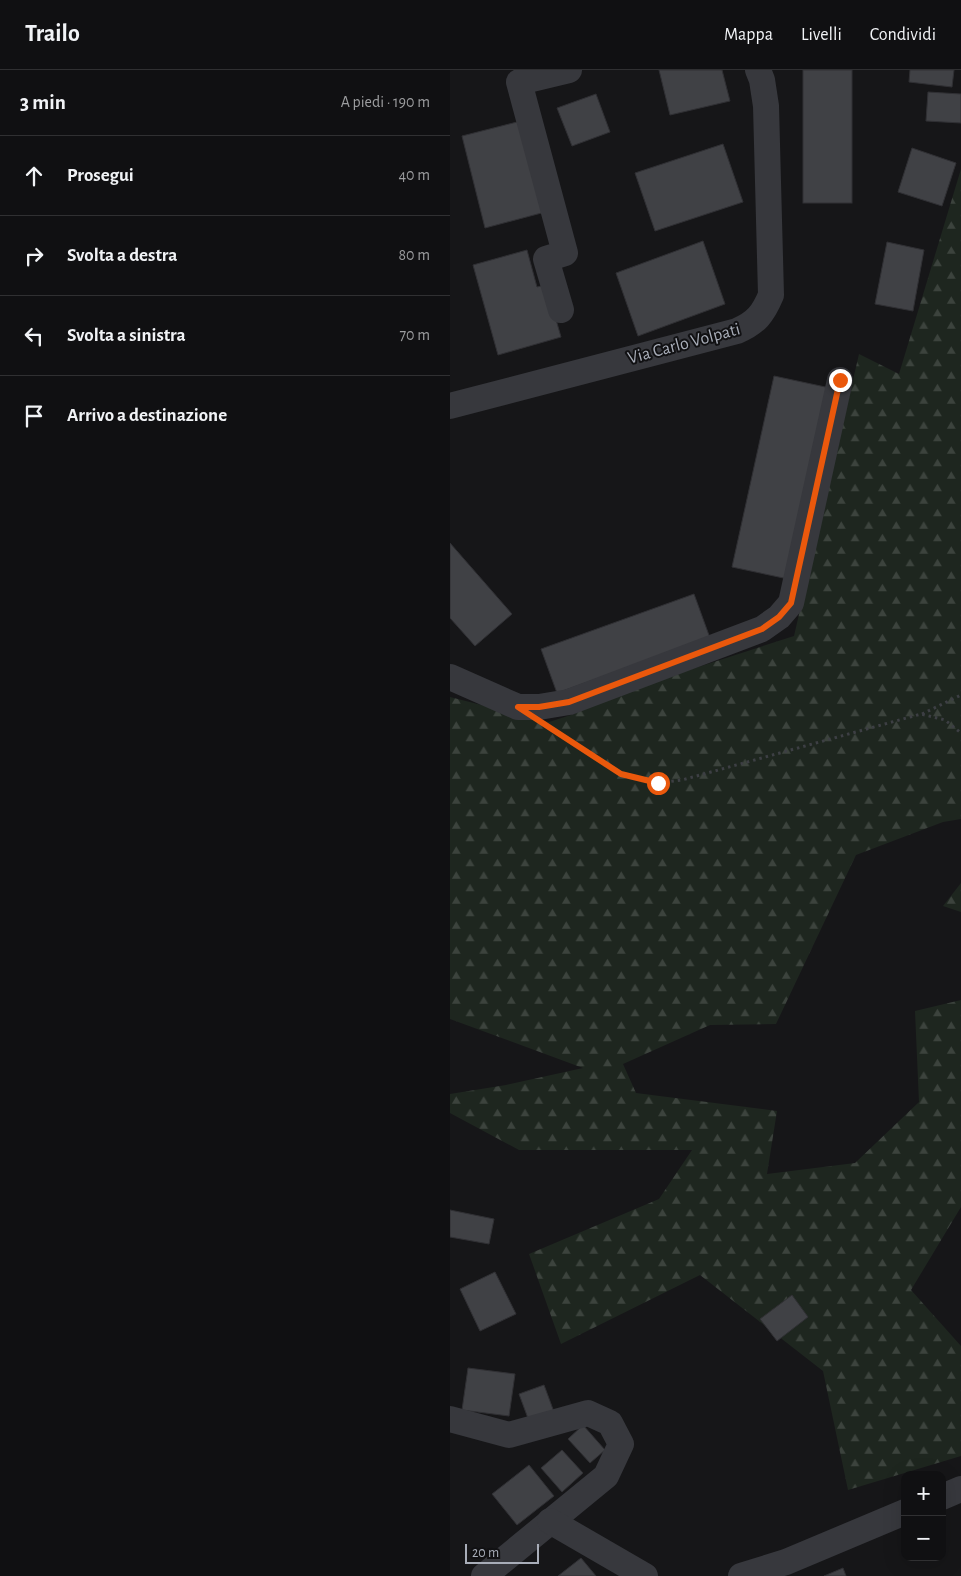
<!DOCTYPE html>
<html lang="it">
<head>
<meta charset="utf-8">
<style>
  :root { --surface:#101012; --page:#1e1e20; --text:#f1f3f6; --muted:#9c9d9f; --line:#303032 }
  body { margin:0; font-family:"Alegreya Sans",sans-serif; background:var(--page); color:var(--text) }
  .controls { position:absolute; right:15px; bottom:15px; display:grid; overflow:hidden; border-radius:10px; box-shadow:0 5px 20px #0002 }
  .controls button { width:45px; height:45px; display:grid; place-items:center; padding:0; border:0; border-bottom:1px solid var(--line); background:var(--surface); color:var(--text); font:25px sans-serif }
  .scale { position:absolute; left:15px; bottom:12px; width:74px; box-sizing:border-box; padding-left:5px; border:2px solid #a8adb8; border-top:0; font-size:14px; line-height:18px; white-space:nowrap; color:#a8adb8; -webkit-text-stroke:4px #111113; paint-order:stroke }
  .stop { position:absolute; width:15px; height:15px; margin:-11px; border:4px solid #ea580c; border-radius:50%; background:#fff }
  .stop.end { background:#ea580c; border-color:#fff; box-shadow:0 1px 5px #0008 }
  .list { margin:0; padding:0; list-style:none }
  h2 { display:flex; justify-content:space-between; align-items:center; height:65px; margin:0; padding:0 20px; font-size:21px }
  h2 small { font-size:16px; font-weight:400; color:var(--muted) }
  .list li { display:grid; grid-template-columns:32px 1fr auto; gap:15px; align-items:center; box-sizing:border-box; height:80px; padding:0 20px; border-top:1px solid var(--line) }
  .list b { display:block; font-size:19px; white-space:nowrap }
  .list em { font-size:16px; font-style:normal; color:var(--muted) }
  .icon { flex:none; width:28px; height:28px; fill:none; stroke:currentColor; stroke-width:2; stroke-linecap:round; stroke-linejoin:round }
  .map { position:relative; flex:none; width:511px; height:1506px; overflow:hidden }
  header { display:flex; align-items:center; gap:30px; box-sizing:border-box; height:70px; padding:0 25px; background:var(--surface); border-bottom:1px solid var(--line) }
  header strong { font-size:24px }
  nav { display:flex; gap:28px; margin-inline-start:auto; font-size:18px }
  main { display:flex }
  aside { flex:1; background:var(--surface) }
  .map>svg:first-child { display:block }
</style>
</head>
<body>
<header>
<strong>Trailo</strong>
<nav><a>Mappa</a><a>Livelli</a><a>Condividi</a></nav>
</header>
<main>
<aside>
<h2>3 min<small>A piedi · 190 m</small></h2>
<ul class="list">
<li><svg class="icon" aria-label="ahead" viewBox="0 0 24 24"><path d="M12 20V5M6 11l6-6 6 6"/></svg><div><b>Prosegui</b></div><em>40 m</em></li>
<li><svg class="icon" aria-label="right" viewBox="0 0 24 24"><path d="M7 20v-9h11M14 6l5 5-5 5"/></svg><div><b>Svolta a destra</b></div><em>80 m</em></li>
<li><svg class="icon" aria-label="left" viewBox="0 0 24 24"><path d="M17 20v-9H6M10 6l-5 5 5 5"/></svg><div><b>Svolta a sinistra</b></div><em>70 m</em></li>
<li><svg class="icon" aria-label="arrive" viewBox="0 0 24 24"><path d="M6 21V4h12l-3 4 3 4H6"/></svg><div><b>Arrivo a destinazione</b></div></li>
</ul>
</aside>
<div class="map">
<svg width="511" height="1506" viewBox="0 0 511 1506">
  <defs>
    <pattern id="forest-firs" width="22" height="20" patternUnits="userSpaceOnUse" patternTransform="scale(1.25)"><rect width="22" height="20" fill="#1e261f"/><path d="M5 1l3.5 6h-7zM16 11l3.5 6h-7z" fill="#3c433d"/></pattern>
  </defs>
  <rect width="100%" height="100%" fill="#161618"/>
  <!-- forest -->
  <g fill="url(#forest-firs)">
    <path d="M511,99v650l-18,3 -87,33 -80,169 -66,1 -87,39 13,29 141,18 -10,63 88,-11 64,-61 -4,-91 46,-11v207l-50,83 50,56v110l-113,34 -25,-119 -123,-96 -139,69 -32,-90 130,-55 33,-49h-173l-69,-37v-19l56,-9 77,-17 -133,-49v-322l99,25 25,-8 16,-12 204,-66 65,-282 40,20z"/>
    <path d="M511,813v29l-18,-6z"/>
  </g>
  <!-- building -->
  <g fill="#404145" stroke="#303034">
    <path d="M209,0h63l8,31 -60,14z"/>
    <rect x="353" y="0" width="49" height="133"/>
    <path d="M460,0h44l-2,17 -43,-5z"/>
    <path d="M478,22l33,2v29l-35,-2z"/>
    <path d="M146,24l14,38 -38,14 -15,-38z"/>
    <path d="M75,50l24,91 -64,17 -23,-92z"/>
    <path d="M273,74l20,58 -88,29 -20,-58z"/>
    <path d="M462,78l44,15 -14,43 -44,-14z"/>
    <path d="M253,171l22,63 -87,32 -22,-63z"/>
    <path d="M437,172l37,8 -11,61 -38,-7z"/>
    <path d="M77,180l10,37 9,-2 15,52 -63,18 -25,-90z"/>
    <path d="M324,306l56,12 -42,191 -56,-12z"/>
    <path d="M0,473l62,71 -37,32 -25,-28z"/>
    <path d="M244,524l16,44 -153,55 -16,-44z"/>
    <path d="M0,1140l44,9 -5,25 -39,-7z"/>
    <path d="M45,1202l21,42 -36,17 -20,-42z"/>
    <path d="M342,1225l16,22 -31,24 -17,-22z"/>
    <path d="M18,1298l47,6 -6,42 -47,-6z"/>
    <path d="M94,1315l10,27 -25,9 -10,-27z"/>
    <path d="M133,1355l22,25 -15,13 -22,-24z"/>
    <path d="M112,1380l21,23 -21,19 -21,-24z"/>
    <path d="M79,1395l25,31 -37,29 -25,-31z"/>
    <path d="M131,1488l15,18h-38z"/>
    <path d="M393,1498l3,8h-22z"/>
  </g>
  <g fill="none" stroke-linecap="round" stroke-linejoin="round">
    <!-- path -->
    <g stroke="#3d3f44" stroke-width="3" stroke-dasharray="2.5 4" stroke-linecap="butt">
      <path d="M472,644l39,-19"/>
      <path d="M105,661l66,42 37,10 24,-3 239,-66 24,6 16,13"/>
    </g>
    <!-- minor -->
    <g stroke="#37383d" stroke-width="26">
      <path d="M111,240l-15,-51 19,-6 -46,-171 50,-12"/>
      <path d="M0,336l287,-75c19,-8 26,-17 34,-36l-5,-189 -4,-26 -4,-10"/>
      <path d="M0,607l68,30h21l30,-5 193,-73 17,-12 12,-14 49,-223"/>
      <path d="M0,1349l59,16 79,-22 22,10 11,21 -15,32 -122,100"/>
      <path d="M492,1427l19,-8"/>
      <path d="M100,1451l95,55"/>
      <path d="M291,1506l45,-14 119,-50"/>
    </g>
  </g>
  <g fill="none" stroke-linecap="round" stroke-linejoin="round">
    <!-- route -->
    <path stroke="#ea580c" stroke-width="6" d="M208,713l-37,-9 -103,-67h21l30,-5 193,-73 17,-12 12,-14 49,-223"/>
  </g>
  <g text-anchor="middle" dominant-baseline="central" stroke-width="4" stroke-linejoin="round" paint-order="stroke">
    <!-- street labels -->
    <g font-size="18" fill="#a8adb8" stroke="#111113">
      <text transform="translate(234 274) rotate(-15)">Via Carlo Volpati</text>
    </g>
  </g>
</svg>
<div class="controls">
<button>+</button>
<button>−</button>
</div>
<div class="scale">20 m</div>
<div class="stop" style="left:208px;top:713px"></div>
<div class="stop end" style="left:390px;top:310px"></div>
</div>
</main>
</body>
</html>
